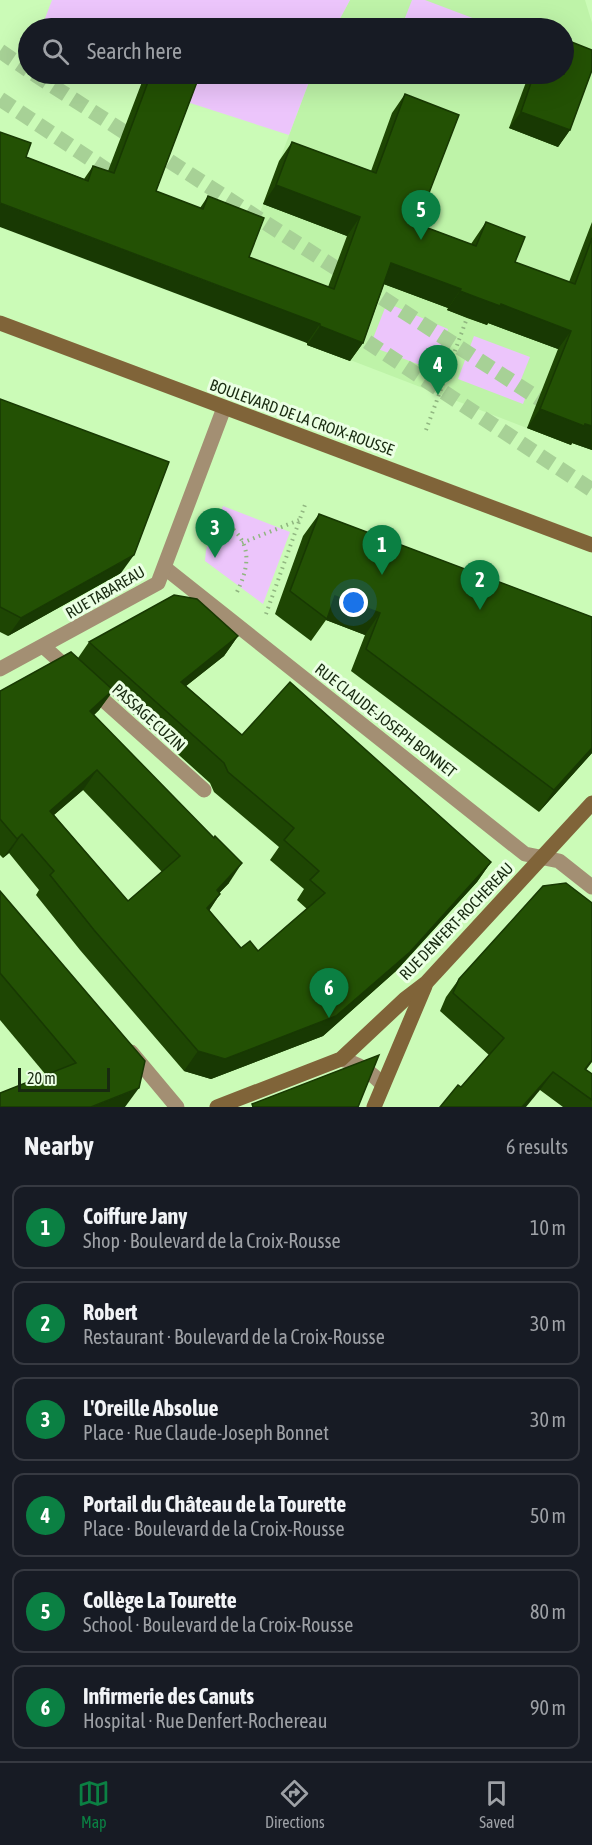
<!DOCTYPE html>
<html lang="en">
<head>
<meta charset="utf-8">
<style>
  :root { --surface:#171b24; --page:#242831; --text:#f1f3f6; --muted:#9ea1a6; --line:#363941; --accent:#0b8043 }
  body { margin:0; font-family:"Asap Condensed",sans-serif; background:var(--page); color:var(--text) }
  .scale { position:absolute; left:18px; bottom:15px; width:92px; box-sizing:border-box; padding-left:6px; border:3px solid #182a10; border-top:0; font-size:16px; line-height:21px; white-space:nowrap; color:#182a10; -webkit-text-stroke:4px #ebffe4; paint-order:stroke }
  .you { position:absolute; left:354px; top:603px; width:21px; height:21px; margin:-15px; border:4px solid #fff; border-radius:50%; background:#1a73e8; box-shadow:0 0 0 9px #1a73e833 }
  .badge { display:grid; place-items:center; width:39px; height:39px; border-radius:50%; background:var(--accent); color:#fff; font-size:20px; font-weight:700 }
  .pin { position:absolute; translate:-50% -50px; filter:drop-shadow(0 2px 3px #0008) }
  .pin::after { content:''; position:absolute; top:32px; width:21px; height:18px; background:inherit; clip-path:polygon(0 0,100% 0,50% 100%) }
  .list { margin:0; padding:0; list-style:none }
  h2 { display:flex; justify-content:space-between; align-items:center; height:78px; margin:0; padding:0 24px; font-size:26px }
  h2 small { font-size:20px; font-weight:400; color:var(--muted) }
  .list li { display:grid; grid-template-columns:39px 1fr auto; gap:18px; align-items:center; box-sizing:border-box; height:84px; margin:0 12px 12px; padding:0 12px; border:2px solid var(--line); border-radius:12px }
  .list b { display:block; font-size:22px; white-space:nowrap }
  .list p { margin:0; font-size:20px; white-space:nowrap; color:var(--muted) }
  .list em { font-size:20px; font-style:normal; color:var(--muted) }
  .icon { flex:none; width:33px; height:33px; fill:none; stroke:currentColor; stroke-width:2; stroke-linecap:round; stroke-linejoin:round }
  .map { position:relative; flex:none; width:592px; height:1107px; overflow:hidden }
  .search { position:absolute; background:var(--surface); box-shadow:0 6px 24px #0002; left:18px; right:18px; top:18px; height:66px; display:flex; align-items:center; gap:15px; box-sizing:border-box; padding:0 21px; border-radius:33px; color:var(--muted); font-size:22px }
  .sheet { height:654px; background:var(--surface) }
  nav { display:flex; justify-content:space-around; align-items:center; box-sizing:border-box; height:84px; border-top:2px solid var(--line); background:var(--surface); font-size:16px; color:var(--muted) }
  nav a { display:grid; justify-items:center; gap:3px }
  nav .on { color:var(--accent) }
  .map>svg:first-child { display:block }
</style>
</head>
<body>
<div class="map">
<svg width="592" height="1107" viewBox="0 0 592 1107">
  <rect width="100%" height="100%" fill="#cbfbb7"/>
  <!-- built -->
  <path fill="#bef3a8" d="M350,0h235l7,23v427l-20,-7 -1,2 -348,-134 89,-237h252v-46h-229z"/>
  <!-- green -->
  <g fill="#ecc5fb">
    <path d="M52,0h298l-15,28h-272l-19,-7z"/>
    <path d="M412,0h13l74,28h-98z"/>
    <path d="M177,74h135l-23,61 -105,-34z"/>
    <path d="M387,303l61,26 -12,42 -66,-25z"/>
    <path d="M474,336l56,21 -14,35 10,4 -3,8 -65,-25z"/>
    <path d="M223,506l67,26 -27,72 -58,-43 1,-11z"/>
  </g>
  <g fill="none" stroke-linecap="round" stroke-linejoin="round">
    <!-- primary-tunnel -->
    <g stroke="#a7d196" stroke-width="15" stroke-dasharray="15 8" stroke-linecap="butt">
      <path d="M0,51l28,19"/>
      <path d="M34,74l521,335"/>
      <path d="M0,99l125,83"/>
      <path d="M348,329l244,161"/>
    </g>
    <!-- path -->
    <g stroke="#90b680" stroke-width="4" stroke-dasharray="1.5 4.5" stroke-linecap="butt">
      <path d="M426,430l41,-112"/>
      <path d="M213,517c7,4 15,8 21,13 19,19 13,41 3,62"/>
      <path d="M242,543l57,-23"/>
      <path d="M266,614l40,-112"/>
    </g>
    <!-- street -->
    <g stroke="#a38f73" stroke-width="15">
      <path d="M165,568l360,286 34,7 33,26"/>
      <path d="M44,647l29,26"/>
      <path d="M0,669l158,-86 66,-175"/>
      <path d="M91,689l113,101"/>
      <path d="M131,1052l46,55"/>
      <path d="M341,1059c18,5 29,12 42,26"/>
    </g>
    <!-- secondary -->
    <g stroke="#806439" stroke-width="15">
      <path d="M0,323l592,222"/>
      <path d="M217,1107l124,-48 64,-60 21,-16 166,-180"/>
      <path d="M374,1107l51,-121"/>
    </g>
  </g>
  <!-- wall -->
  <g fill="#1e4603" fill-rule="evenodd">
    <path d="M145,74h55l-44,117 44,17 8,-12 41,61 79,30 19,-51 -84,-32 16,-43 13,-19 79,29 21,-58 13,-19 12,130 54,20 15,-22 29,40 54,20 23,-60v228l-20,-7 -1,2 -44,-17 31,-79 -70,-26 -1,2 -20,-7 -20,-8 1,-2 -64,-24 -21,59 -13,18 -43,-16v-2l-281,-186 58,22 9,-13 15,5z"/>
    <path d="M529,74h35l6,56 -12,17 -49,-19z"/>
    <path d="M0,399l121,174 -113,63 -8,-4z"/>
    <path d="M319,514l273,103v136l-53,59 -188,-141 14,-36 -39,-15 -15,21 -36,-27 28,-78z"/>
    <path d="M238,636l-14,20 -38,30 56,49 249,127 -14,20 -81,89 -73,65 -112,43 -27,-8 -104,-121 -44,-55 3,-5 -30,-37 -6,5 -3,-3v-164l78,-33 11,-16zM111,694l99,89 4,9 65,55 -9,13 34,29 -7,11 10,9 -49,42 -17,-3 -32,-38 11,-16 -1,-1 10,-10 -135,-168 5,-5zM83,790l79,82 -34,29 -74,-86z"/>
    <path d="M0,891l145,170 -99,14 -46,-55z"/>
    <path d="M592,903v159l-6,8 6,4v33h-29l-23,-17 -79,-3 28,-32 -49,-44 6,-14 13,-18z"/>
  </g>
  <!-- shaded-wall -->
  <g fill="#183903">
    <path d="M521,112l49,18 -12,17 -49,-19z"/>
    <path d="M276,185l84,32 -13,19 -84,-32z"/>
    <path d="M0,203l320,121 -13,19 -307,-116z"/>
    <path d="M391,263l70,26 -13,19 -70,-26z"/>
    <path d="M460,291l41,13 70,27 -13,18 -70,-26 -1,2 -40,-15z"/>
    <path d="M320,326l43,17 -13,18 -43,-16z"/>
    <path d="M540,409l52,17v24l-20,-7 -1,2 -44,-17z"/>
    <path d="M134,555l-13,18 -113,63 13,-18z"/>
    <path d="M335,596l45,17 -15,22 -39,-15z"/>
    <path d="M238,636l-14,20 -57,45 14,-19z"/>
    <path d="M113,690l-14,20 -22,21 13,-20z"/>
    <path d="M592,748v5l-53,59 15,-22z"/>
    <path d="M97,770l-14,20 -47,40 14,-19z"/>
    <path d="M22,834l-13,19 -6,5 14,-19z"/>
    <path d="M491,862l-14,20 -81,89 -73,65 -112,43 -27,-8 14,-20z"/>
    <path d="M242,863l-13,20 -26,27 14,-20z"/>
    <path d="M220,894l-13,20v-6z"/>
    <path d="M553,1072l-13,18 -14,17h-4z"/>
    <path d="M139,1088l-14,19h-34z"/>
  </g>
  <!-- building -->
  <g fill="#235104" stroke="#183903" stroke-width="1.5" fill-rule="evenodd">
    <path d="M564,39l28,11v20l-22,60 -49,-18 13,-38h30z"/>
    <path d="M151,74h49l-44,117 47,18 5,-13 56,22 -15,39 85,32 26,-72 -84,-32 16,-43 84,31 29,-79 54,21 -42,109 59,22 10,-24 39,15 -10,25 60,22 17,-46v188l-7,-2 -1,2 -44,-17 31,-78 -70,-27 -1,2 -19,-7 -21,-8 1,-2 -70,-26 -28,80 -43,-17v-2l-320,-121v-71l31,11 -5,14 62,24 5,-15 21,7z"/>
    <path d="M0,399l169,63 -35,93 -113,63 -21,-11z"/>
    <path d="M319,514l273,103v131l-38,42 -188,-141 14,-36 -45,-17 -8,23 -37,-28z"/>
    <path d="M174,595l23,4 41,37 -57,46 61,53 48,-53 201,180 -81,90 -74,64 -111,43 -27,-8 -104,-121 -44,-55 4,-4 -32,-37 -5,5 -17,-20v-128l71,-39 42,38 -23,21 124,127 1,-2 27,27 -25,27 3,4 -13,14 34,40 9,-7 8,10 67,-58 -15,-13 9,-9 -35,-31 10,-12 -66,-56 -4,-9 -135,-121zM97,770l83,86 -52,45 -78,-90z"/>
    <path d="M566,883l26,20v157l-7,9 7,5v26l-39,-28 -31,35h-82l18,-22 3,2 43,-49 -51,-45 6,-14 84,-93z"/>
    <path d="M0,891l145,170 -6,27 -48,19h-91v-14l76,-30 -76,-90z"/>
    <path d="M379,1055l-21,52h-105l-1,-3z"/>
  </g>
  <g text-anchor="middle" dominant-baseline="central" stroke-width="6" stroke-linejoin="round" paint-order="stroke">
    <!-- street labels -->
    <g font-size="16" fill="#182a10" stroke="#ebffe4">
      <text transform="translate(302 417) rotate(20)">BOULEVARD DE LA CROIX-ROUSSE</text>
      <text transform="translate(105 592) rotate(-30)">RUE TABAREAU</text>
      <text transform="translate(149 717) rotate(42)">PASSAGE CUZIN</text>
      <text transform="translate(386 720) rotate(38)">RUE CLAUDE-JOSEPH BONNET</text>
      <text transform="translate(456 921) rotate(-46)">RUE DENFERT-ROCHEREAU</text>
    </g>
  </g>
</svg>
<div class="scale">20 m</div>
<div class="you"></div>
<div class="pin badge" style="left:382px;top:575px">1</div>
<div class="pin badge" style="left:480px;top:610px">2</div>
<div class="pin badge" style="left:215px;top:558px">3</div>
<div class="pin badge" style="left:438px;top:395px">4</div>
<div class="pin badge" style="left:421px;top:240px">5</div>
<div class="pin badge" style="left:329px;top:1018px">6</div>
<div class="search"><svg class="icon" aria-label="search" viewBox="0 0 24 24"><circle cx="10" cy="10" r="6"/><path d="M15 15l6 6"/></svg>Search here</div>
</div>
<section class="sheet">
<h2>Nearby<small>6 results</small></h2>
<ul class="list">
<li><span class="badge">1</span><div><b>Coiffure Jany</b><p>Shop · Boulevard de la Croix-Rousse</p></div><em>10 m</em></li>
<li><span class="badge">2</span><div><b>Robert</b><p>Restaurant · Boulevard de la Croix-Rousse</p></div><em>30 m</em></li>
<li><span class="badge">3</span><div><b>L'Oreille Absolue</b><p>Place · Rue Claude-Joseph Bonnet</p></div><em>30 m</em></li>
<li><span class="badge">4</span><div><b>Portail du Château de la Tourette</b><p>Place · Boulevard de la Croix-Rousse</p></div><em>50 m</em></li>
<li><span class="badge">5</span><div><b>Collège La Tourette</b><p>School · Boulevard de la Croix-Rousse</p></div><em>80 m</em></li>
<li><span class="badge">6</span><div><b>Infirmerie des Canuts</b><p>Hospital · Rue Denfert-Rochereau</p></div><em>90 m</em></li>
</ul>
</section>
<nav>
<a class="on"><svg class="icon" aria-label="map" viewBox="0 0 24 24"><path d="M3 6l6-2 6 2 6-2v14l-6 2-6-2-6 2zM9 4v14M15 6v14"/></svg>Map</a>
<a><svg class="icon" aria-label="directions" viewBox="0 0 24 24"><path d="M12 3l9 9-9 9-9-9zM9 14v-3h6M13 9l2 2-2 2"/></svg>Directions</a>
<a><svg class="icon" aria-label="saved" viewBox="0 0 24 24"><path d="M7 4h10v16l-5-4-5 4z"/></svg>Saved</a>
</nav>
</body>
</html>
